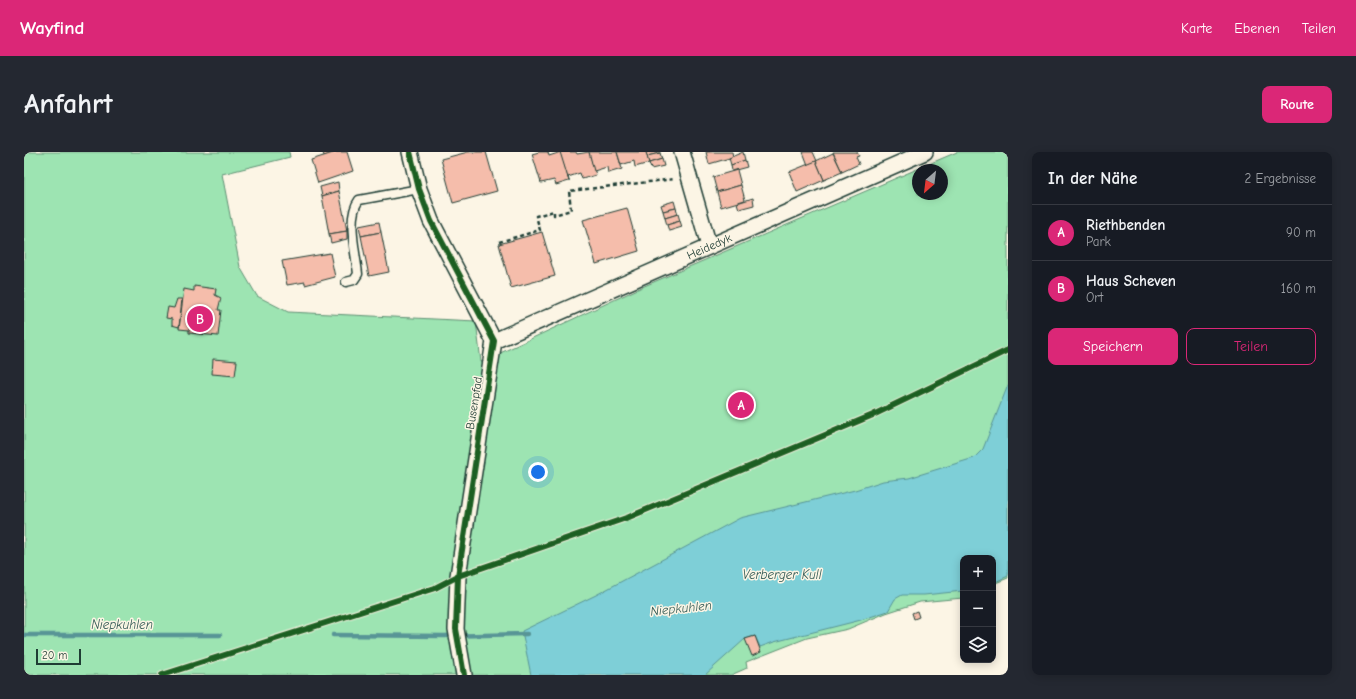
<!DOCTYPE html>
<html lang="de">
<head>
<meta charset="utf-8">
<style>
  :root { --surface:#171b24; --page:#242831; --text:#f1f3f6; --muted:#9ea1a6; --line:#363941; --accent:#db2777 }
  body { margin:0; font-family:"Comic Neue",sans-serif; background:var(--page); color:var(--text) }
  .controls { position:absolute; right:12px; bottom:12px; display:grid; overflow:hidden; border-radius:8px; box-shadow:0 2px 10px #0003 }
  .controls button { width:36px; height:36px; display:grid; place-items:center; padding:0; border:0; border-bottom:1px solid var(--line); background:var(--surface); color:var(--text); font:20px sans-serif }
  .compass { position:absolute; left:888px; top:12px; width:36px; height:36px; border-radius:50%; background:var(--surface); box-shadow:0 2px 10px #0003; rotate:208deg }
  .scale { position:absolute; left:12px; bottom:10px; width:45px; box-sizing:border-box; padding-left:4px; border:2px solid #1f3d34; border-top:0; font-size:11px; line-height:14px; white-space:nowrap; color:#1f3d34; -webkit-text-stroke:3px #fcf5e5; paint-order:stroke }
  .you { position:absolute; left:514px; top:320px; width:14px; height:14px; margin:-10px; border:3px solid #fff; border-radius:50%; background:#1a73e8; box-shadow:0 0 0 6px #1a73e833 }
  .badge { display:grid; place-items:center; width:26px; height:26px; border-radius:50%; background:var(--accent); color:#fff; font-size:13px; font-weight:700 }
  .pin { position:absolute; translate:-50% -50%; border:2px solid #fff; box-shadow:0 1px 4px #0006 }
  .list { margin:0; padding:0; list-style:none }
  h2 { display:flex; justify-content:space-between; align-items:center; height:52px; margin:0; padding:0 16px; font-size:17px }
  h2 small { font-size:13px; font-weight:400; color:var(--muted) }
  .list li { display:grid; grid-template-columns:26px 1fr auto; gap:12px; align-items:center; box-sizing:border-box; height:56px; padding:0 16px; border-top:1px solid var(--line) }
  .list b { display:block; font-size:15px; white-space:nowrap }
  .list p { margin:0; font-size:13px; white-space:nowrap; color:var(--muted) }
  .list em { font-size:13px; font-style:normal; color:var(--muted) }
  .actions { display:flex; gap:8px; padding:12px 16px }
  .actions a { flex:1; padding:9px 0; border:1px solid var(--accent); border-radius:8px; text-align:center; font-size:14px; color:var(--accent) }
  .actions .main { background:var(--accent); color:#fff }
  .icon { flex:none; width:22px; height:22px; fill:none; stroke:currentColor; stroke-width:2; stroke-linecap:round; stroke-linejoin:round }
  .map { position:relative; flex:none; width:984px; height:523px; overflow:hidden; border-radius:8px }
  header { display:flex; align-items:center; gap:24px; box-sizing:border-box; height:56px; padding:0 20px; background:var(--accent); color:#fff }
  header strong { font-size:19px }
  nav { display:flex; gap:22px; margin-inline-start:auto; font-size:14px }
  .intro { display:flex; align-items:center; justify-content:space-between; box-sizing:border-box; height:96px; padding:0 24px }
  h1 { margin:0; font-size:28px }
  .button { padding:10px 18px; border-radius:8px; background:var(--accent); color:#fff; font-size:14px; font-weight:700 }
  main { display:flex; gap:24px; padding:0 24px }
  aside { flex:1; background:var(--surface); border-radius:8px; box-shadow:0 2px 10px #0003 }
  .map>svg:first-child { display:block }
</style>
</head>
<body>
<header>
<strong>Wayfind</strong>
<nav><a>Karte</a><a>Ebenen</a><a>Teilen</a></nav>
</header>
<div class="intro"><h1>Anfahrt</h1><a class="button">Route</a></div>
<main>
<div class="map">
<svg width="984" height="523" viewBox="0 0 984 523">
  <rect width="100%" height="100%" fill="#fcf5e5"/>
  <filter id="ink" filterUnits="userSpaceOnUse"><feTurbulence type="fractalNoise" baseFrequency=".025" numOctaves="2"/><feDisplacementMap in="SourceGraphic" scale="8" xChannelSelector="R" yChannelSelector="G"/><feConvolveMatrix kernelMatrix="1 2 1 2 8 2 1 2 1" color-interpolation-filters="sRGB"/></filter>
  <g filter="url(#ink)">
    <!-- green -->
    <path fill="#9de4b2" stroke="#5e9073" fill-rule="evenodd" d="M0,0h265l1,5 -68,17 18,93 17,29 31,16 188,9 5,41 161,-75 315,-135h51v426l-15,6v-26h-30v40l-43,4 -34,11 -38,16 -41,9 -61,24 1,6 -16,7h-707zM894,18h24v24h-24z"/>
    <!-- water -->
    <path fill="#7ecfd7" stroke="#589596" d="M984,233v191l-15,7v-25h-30v33l-39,4h-22l-7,4 -7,12 -27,9 -87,22 -14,5 -5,-11 -10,3 -40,36h-174l-9,-44 74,-36 144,-77 115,-28 28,-9 26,-3 65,-20 9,-9z"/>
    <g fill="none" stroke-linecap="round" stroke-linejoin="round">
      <!-- stream -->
      <g stroke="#589596" stroke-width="4.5">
        <path d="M0,483h196"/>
        <path d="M309,483l111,1 83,-2"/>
      </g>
    </g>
    <!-- building -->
    <g fill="#f5bdab" stroke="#1f3d34">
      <path d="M299,0h13l-12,4z"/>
      <path d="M312,0h11l6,19 -35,12 -7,-23z"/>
      <path d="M444,0h18l11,39 -44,12 -12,-44z"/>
      <path d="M515,0h9l1,4 12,-4 8,29 -13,4 -2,-5 -13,3 -9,-29z"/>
      <path d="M536,0h16l1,2 12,-2 7,23 -14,4 -2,-6 -12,4 1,4z"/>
      <path d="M565,0h28l5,17 -14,4 -1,-6 -13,4z"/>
      <path d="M593,0h29l3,11 -14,4 -1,-6 -13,4z"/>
      <path d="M622,0h14v1l-13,3z"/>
      <path d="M682,0h26l1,5 -24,7z"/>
      <path d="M719,0l2,8 -14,5 -2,-7z"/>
      <path d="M779,0h10l4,9 -9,4z"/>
      <path d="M809,0h24l2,4 -3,1 3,7 -17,8z"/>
      <path d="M636,1l2,6 -13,4 -2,-7z"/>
      <path d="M809,1l9,19 -18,8 -8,-19z"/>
      <path d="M638,7l2,7 -13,3 -2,-6z"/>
      <path d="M721,8l2,7 -15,4 -1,-6z"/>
      <path d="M792,9l8,19 -27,12 -8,-20z"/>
      <path d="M713,18l4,15 -24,7 -4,-15z"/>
      <path d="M314,30l1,9 -17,5 -2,-9z"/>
      <path d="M717,33l4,15 -24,7 -4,-15z"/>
      <path d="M315,39l8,40 -18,3 -7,-38z"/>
      <path d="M729,46l1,7 -15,4 -2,-6z"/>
      <path d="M650,49l2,7 -13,3 -2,-6z"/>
      <path d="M603,56l12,43 -43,13 -13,-44z"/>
      <path d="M652,56l2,6 -13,4 -2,-7z"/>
      <path d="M654,62l2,7 -13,4 -2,-7z"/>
      <path d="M656,69l2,6 -13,4 -2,-6z"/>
      <path d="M355,70l2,10 -20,4 -2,-10z"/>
      <path d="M323,79v8l-16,4 -2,-9z"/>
      <path d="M357,80l8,40 -20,4 -8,-40z"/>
      <path d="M518,80l13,44 -44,12 -12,-44z"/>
      <path d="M306,101l5,24 -30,8v-3l-18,3 -5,-24z"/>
      <path d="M170,134l22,3 -1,6 6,3 -3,12h3l-3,26 -29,-3v-3l-10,-1 5,-40 10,2z"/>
      <path d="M153,147h5l-3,28 -7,-2v-6l-6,-1 2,-11 6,1z"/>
      <path d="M189,207l24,2 -2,15 -23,-2z"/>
      <path d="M893,459l2,6 -5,2 -2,-6z"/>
      <path d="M731,484l6,16 -9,4 -7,-17z"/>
    </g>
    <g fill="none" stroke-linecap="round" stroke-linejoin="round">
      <defs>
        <path id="service" d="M322,130l8,-2 4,-6c-2,-20 -12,-57 1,-74l60,-11"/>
        <g id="minor">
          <path d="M386,0l9,37 12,32 63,120 -36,235 -2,53 8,46"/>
          <path d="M658,0l27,94"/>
          <path id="s1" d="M470,189l431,-189"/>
        </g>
      </defs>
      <!-- service casing -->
      <use href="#service" stroke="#1f3d34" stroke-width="11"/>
      <!-- minor casing -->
      <use href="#minor" stroke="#1f3d34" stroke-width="18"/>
      <!-- path -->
      <path stroke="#1f3d34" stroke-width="2.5" stroke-dasharray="4 3" stroke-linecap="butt" d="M475,90l41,-12 -4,-14 18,-5v4l17,-5 -2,-19 106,-12"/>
      <!-- service -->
      <use href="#service" stroke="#fcf5e5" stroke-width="8"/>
      <!-- minor -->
      <use href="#minor" stroke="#fcf5e5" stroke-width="15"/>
      <defs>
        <g id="cycleway">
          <path d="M386,0l9,37 12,32 63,120 -36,235 -2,53 8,46"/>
          <path d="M138,523l273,-87 23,-12 171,-59 244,-102 135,-65"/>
        </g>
      </defs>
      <!-- cycleway casing -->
      <use href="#cycleway" stroke="#fcf5e5" stroke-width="8"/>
      <!-- cycleway -->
      <use href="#cycleway" stroke="#1b5e20" stroke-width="6"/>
    </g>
  </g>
  <g text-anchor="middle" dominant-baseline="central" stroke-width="3" stroke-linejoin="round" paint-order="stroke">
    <!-- street labels -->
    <g font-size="12" fill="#1f3d34" stroke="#fcf5e5">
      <text stroke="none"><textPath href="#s1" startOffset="235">Heidedyk</textPath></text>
      <text transform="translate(450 251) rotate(-81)">Busenpfad</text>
    </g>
    <!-- water labels -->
    <g font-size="13" font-style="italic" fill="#325a55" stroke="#fcf5e5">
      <text x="758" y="422">Verberger Kull</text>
      <text transform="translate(657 456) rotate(-6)">Niepkuhlen</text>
      <text x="98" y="472">Niepkuhlen</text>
    </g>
  </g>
</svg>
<div class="controls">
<button>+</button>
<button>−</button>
<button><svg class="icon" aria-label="layers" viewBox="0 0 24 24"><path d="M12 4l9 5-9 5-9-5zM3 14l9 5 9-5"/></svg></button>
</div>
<svg class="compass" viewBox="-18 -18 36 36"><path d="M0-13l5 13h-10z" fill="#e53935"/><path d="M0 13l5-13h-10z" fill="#9ea1a6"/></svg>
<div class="scale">20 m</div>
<div class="you"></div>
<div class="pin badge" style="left:717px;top:253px">A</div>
<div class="pin badge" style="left:176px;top:167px">B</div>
</div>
<aside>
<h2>In der Nähe<small>2 Ergebnisse</small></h2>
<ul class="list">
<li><span class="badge">A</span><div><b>Riethbenden</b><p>Park</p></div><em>90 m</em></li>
<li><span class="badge">B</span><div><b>Haus Scheven</b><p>Ort</p></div><em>160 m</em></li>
</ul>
<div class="actions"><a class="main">Speichern</a><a>Teilen</a></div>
</aside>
</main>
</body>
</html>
